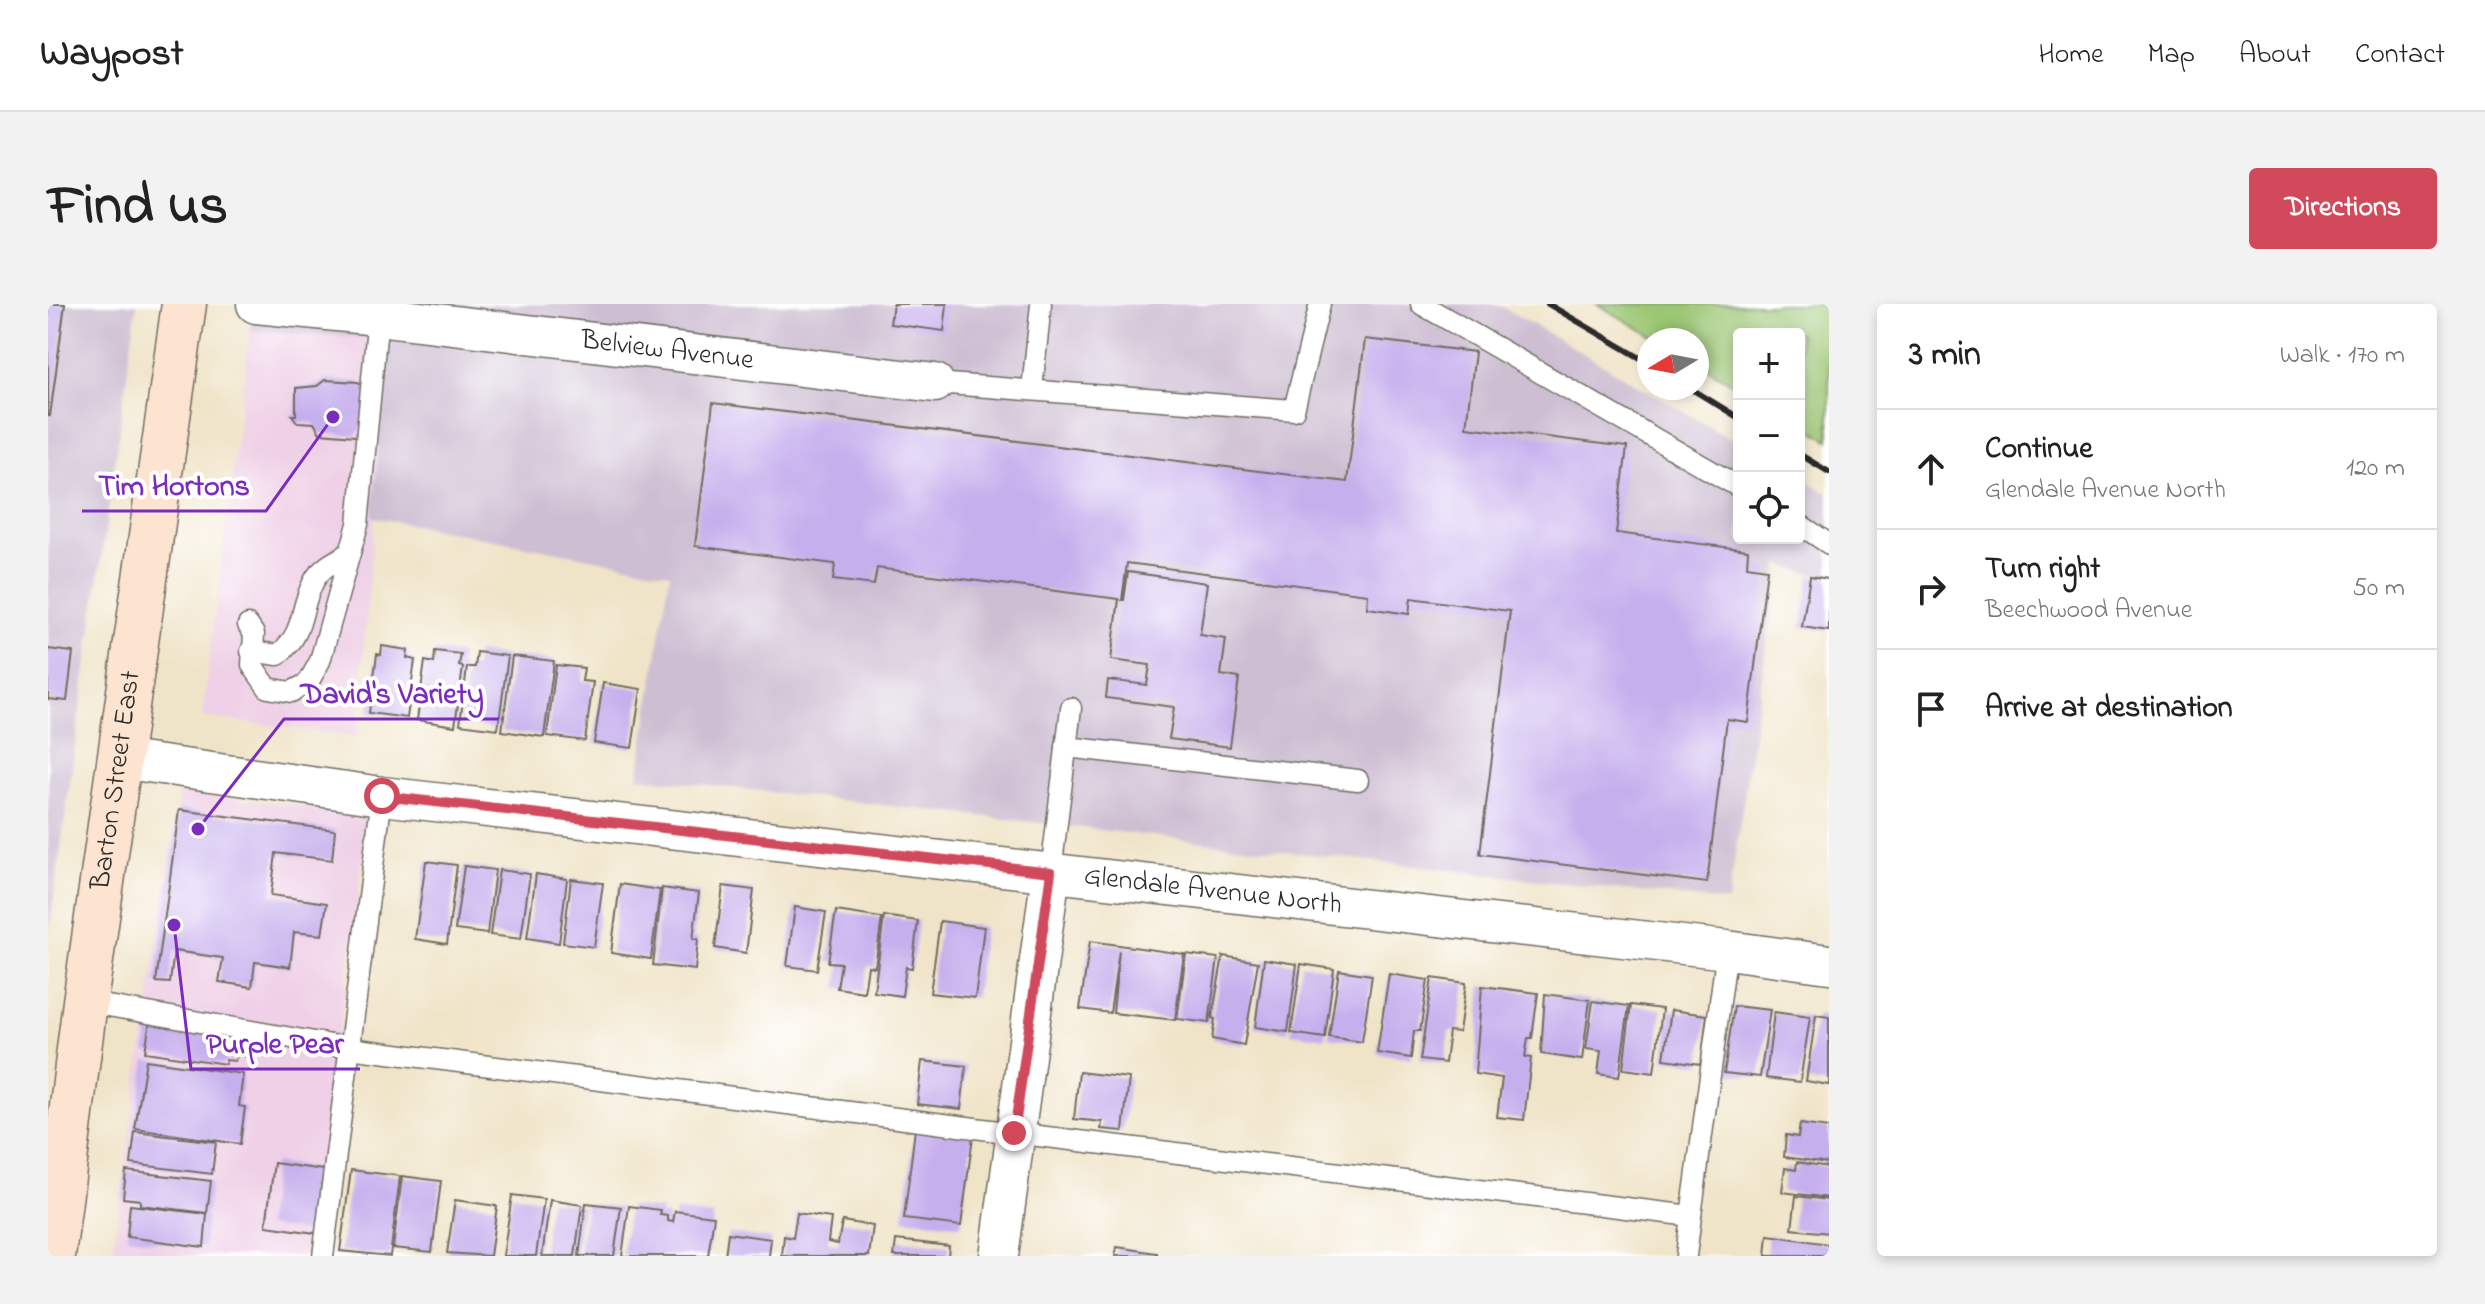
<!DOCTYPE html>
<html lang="en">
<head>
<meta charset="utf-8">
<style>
  :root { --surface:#fff; --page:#f2f2f2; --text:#222; --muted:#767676; --line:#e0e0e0; --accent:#d1495b }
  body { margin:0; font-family:"Indie Flower",sans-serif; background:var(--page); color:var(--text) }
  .controls { position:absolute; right:24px; top:24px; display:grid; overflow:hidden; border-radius:8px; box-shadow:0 4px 12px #0003 }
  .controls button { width:72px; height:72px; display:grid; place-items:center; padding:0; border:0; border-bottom:2px solid var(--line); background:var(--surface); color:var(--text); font:40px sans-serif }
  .compass { position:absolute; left:1589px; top:24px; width:72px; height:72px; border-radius:50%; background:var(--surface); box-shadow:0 4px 12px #0003; rotate:260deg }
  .stop { position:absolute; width:24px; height:24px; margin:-18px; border:6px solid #d1495b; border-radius:50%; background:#fff }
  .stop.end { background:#d1495b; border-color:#fff; box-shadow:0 2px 8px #0008 }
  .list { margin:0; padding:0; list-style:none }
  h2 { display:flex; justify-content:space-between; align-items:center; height:104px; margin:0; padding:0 32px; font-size:34px }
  h2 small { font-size:26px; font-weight:400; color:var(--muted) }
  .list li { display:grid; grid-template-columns:52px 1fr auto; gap:24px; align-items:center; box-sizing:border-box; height:120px; padding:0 32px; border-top:2px solid var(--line) }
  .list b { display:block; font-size:30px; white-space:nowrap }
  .list p { margin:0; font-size:26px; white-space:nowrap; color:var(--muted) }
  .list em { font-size:26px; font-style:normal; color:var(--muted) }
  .icon { flex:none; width:44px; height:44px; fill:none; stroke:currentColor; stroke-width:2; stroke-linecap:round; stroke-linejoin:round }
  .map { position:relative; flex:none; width:1781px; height:952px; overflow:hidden; border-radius:8px }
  header { display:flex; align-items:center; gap:48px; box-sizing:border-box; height:112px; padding:0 40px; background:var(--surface); border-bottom:2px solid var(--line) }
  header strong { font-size:38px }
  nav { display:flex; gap:44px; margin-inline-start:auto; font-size:28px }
  .intro { display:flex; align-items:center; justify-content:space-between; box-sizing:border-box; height:192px; padding:0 48px }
  h1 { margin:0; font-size:56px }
  .button { padding:20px 36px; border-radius:8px; background:var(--accent); color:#fff; font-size:28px; font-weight:700 }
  main { display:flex; gap:48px; padding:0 48px }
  aside { flex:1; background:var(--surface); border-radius:8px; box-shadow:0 4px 12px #0003 }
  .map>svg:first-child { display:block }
</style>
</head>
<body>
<header>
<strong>Waypost</strong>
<nav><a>Home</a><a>Map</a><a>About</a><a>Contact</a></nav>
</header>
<div class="intro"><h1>Find us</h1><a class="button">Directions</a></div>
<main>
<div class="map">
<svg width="1781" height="952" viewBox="0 0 1781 952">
  <rect width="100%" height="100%" fill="#fff"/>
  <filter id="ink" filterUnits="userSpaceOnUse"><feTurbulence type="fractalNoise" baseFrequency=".0125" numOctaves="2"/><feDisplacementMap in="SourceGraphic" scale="16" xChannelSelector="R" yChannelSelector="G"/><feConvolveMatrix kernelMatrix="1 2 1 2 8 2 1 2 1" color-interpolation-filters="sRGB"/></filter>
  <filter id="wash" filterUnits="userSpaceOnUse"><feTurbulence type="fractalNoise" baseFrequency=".006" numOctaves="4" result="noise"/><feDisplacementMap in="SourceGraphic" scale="32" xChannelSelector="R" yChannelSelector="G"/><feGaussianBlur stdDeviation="1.8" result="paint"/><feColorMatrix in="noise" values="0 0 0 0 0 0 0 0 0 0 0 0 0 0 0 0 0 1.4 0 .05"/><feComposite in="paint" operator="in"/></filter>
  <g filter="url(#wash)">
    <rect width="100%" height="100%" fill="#f0e4c8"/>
    <!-- built -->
    <g fill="#efd0e6">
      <path d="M202,26l138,9 -31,398 -155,-20z"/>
      <path d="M131,489l190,19 -59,444h-198z"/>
    </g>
    <!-- industrial -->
    <g fill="#cdbed2">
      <path d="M0,0h89l-89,635z"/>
      <path d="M205,0h1244l242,139v95h60v-61l30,17v85l-50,-15 -51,338 -1090,-125 32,-204 -298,-56 16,-178 -138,-9z"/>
    </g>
    <!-- green -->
    <path fill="#9bc673" stroke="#63784f" stroke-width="2" d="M1549,0h232v136l-30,-18v-88h-60v53l-42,-25v-22h-38z"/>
    <g id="blocks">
      <!-- building -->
      <g fill="#c6afed">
        <path d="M0,0h17l-15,112h-2z"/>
        <path d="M845,0h54l-3,27 -54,-7z"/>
        <path d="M1317,35l110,13 -9,75 161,20 -11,86 132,17 -1,16 20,3 -19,153 -21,-3 -20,164 -227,-29 30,-243 -99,-13 -2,16 -42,-6 1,-14 -241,-31 -5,37h2l4,-28 79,11 -7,52 26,4 -5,36 18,3 -9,69 -61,-8 5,-32 -68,-9 2,-18 39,5 3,-20 -39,-5 8,-61 -242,-31 -3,17 -41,-5 2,-16 -140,-18 18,-143 634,79z"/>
        <path d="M277,76l33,2 10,10 -4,34 -9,10 -35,-3 -6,-10 -17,-1 -5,-7h4v-27l21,-2z"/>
        <path d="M1762,272l19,3v52l-27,-4z"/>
        <path d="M334,342l26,4 -1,8 8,2 -8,58 -38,-5 8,-59 4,1z"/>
        <path d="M0,345l25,3 -6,49 -19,-2z"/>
        <path d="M387,347l26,3 -2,12 4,1 -8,59 -38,-6 8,-59 9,2z"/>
        <path d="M429,348l31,4 -10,73 -38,-5 7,-57h8z"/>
        <path d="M464,352l42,5 -10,76 -42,-6z"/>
        <path d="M508,361l28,3 -2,13 11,1 -8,59 -38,-5z"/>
        <path d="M555,379l38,6 -9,59 -38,-5z"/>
        <path d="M131,506l156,20 -3,30 -56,-7 -5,42 56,8 -5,32 -28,-3 -4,35 -35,-5 -3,25 -33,-5 4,-24 -49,-7 -4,32 -14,-1z"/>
        <path d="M378,557l31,4 -10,79 -32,-5z"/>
        <path d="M416,562l31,4 -8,64 -32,-4z"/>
        <path d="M451,566l31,4 -9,65 -31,-4z"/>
        <path d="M488,570l31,5 -8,64 -32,-5z"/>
        <path d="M523,575l32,4 -9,64 -31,-4z"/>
        <path d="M572,580l40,6 -9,69 -40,-6z"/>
        <path d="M675,582l31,4 -8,63 -31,-5z"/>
        <path d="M614,584l37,5 -6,46h5l-3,31 -42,-5z"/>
        <path d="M747,603l31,5 -9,58 -30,-4z"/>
        <path d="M788,607l46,7 -7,49 -7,-1 -4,26 -27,-4 4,-25 -13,-1z"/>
        <path d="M836,612l34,5 -6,47 -6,-1 -4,29 -28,-4z"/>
        <path d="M892,617l44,6 -9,71 -45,-5z"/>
        <path d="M1042,637l94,13 -9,66 -62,-7 6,-62 -9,62 -30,-4z"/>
        <path d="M1138,650l32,4 -9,65 -32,-4z"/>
        <path d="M1175,652l35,6 -14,83 -32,-6 3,-20 -3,-1z"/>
        <path d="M1216,655l33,5 -9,68 -33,-5z"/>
        <path d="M1253,660l33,5 -9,69 -34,-5z"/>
        <path d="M1291,666l33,5 -10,67 -33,-5z"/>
        <path d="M1341,670l39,6 -8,51h-6l-3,27 -34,-5z"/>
        <path d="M1384,674l34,5 -7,49 -10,-1 -4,32 -25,-3z"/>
        <path d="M1434,682l56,7 -6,45h-4l-3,19 6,1 -7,62 -27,-3 5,-39 -27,-4z"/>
        <path d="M1497,690l45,6 -8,60 -41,-6z"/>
        <path d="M1545,697l36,5 -10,71 -21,-3 3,-23 -15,-2z"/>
        <path d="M1583,701l31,4 -8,64 -31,-4z"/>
        <path d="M1686,702l36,4 -10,67 -36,-4z"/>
        <path d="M1623,706l36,5 -6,49 -37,-5z"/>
        <path d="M1726,708l36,5 -10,65 -34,-4z"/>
        <path d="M1768,711l13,2v68l-23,-4z"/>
        <path d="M102,717l107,16 -3,21 -17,-3 -2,6 -9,-1 -1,4 -80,-12z"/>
        <path d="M98,756l97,14 -4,32 6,1 -5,37 -105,-15z"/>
        <path d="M874,757l44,5 -5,43 -44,-5z"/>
        <path d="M1031,768l50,6 -6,53 -22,-2 1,-7 -28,-3z"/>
        <path d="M1752,820l29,4v35l-45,-6 2,-22 12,2z"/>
        <path d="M867,825l58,7 -12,90 -57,-7z"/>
        <path d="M87,828l81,10 -4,32 -81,-10z"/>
        <path d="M1749,858l32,5v31l-47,-6 3,-24 11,2z"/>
        <path d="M226,859l50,7 -8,63 -50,-7z"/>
        <path d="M303,866l49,6 -10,80 -50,-5z"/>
        <path d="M78,867l85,10 -4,32 -67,-8v-5l-17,-2z"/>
        <path d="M354,872l39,5 -9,71 -39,-4z"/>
        <path d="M464,891l32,4 -8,57h-33z"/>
        <path d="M1748,892l33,4v33l-37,-4z"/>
        <path d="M407,896l42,6 -7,50 -43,-3z"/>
        <path d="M502,896l32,5 -7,51h-33z"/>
        <path d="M538,899l35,4 -7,49h-35z"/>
        <path d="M82,901l77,9 -3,33 -77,-10z"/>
        <path d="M581,902l32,4 -1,5 8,1v5l5,1 2,-11 39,5 -6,40h-86z"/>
        <path d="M749,909l34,5 -3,24 10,2 4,-23 31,5 -4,30h-87l2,-20 9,2z"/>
        <path d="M680,929l43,6 -2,17h-44z"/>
        <path d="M1720,931l61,9v12h-63z"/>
        <path d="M848,936l53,6 -1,10h-54z"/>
        <path d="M1069,943l40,6v3h-42z"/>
      </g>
    </g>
  </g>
  <g filter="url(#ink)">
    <use href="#blocks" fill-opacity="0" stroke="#706c62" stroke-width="2"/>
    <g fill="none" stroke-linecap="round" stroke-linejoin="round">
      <defs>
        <g id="lane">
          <path d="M1373,0l318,183"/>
          <path d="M887,79l359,27 26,-106"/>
          <path d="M984,85l9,-85"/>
          <path d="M1751,220l30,20"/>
          <path d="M200,321l6,9 -2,31 16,23 23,4 17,-9 12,-22 38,-137 20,-208"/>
          <path d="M203,347l27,4c29,-24 20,-45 36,-74 7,-14 23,-21 36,-28"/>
          <path d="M1018,443l292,33"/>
          <path d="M1003,568l20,-164"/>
          <path d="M37,698l264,46 665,85 677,83 -5,40"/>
          <path d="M1643,912l36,-266"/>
          <path d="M275,952l59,-460"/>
        </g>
        <g id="street">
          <path id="s1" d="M208,0l122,12 557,67"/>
          <path id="s2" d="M71,455l263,37 1345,154 102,14"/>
          <path d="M951,952l52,-384"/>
        </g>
        <g id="secondary">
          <path id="s3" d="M5,952l32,-254 99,-698"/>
        </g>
      </defs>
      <!-- lane casing -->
      <use href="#lane" stroke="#706c62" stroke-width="23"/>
      <!-- street casing -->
      <use href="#street" stroke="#706c62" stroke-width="41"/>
      <!-- secondary casing -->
      <use href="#secondary" stroke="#706c62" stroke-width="47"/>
      <!-- lane -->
      <use href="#lane" stroke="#fff" stroke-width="20"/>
      <!-- street -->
      <use href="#street" stroke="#fff" stroke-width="38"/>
      <!-- secondary -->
      <use href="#secondary" stroke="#fde4d1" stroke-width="44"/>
      <!-- rail -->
      <g stroke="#2b2b2b" stroke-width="6">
        <path d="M1500,0l101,59"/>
        <path d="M1642,84l49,30"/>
        <path d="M1751,150l30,18"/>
      </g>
    </g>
  </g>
  <g fill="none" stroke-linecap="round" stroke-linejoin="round" filter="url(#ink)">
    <!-- route -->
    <path stroke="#d1495b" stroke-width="10" d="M334,492l669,76 -37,261"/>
  </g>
  <g text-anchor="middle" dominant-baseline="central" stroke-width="8" stroke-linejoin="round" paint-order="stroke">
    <!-- street labels -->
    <g font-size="28" fill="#2b2b2b" stroke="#fff">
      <text stroke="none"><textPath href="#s1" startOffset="414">Belview Avenue</textPath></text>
      <text stroke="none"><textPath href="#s3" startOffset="480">Barton Street East</textPath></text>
      <text stroke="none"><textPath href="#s2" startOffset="1102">Glendale Avenue North</textPath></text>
    </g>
  </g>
  <!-- callouts -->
  <path fill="none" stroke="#7b2cbf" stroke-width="3" d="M285 113L218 207H34M150 525L236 415H451M126 621L143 765H312"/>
  <g fill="#7b2cbf" stroke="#fff" stroke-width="3">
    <circle cx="285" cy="113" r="8"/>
    <circle cx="150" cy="525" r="8"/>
    <circle cx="126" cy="621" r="8"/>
  </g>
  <g font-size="30" text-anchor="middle" font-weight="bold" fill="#7b2cbf" stroke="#fff" stroke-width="8" stroke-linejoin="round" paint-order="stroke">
    <text x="126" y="191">Tim Hortons</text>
    <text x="344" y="399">David's Variety</text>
    <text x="227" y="749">Purple Pear</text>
  </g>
</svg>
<div class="controls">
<button>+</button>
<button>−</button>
<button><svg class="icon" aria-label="locate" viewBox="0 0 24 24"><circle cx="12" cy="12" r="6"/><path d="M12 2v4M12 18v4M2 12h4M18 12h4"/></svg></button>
</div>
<svg class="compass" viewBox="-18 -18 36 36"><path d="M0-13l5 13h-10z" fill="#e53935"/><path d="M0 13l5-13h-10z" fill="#767676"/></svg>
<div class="stop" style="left:334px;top:492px"></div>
<div class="stop end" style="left:966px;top:829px"></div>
</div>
<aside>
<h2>3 min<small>Walk · 170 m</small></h2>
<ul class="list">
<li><svg class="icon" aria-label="ahead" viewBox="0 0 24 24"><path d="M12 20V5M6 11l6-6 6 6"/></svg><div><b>Continue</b><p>Glendale Avenue North</p></div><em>120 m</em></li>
<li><svg class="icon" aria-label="right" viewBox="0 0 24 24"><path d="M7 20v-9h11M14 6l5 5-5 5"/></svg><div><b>Turn right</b><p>Beechwood Avenue</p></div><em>50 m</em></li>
<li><svg class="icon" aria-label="arrive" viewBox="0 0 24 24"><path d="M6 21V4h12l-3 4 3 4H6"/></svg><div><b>Arrive at destination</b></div></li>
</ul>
</aside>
</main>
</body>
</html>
